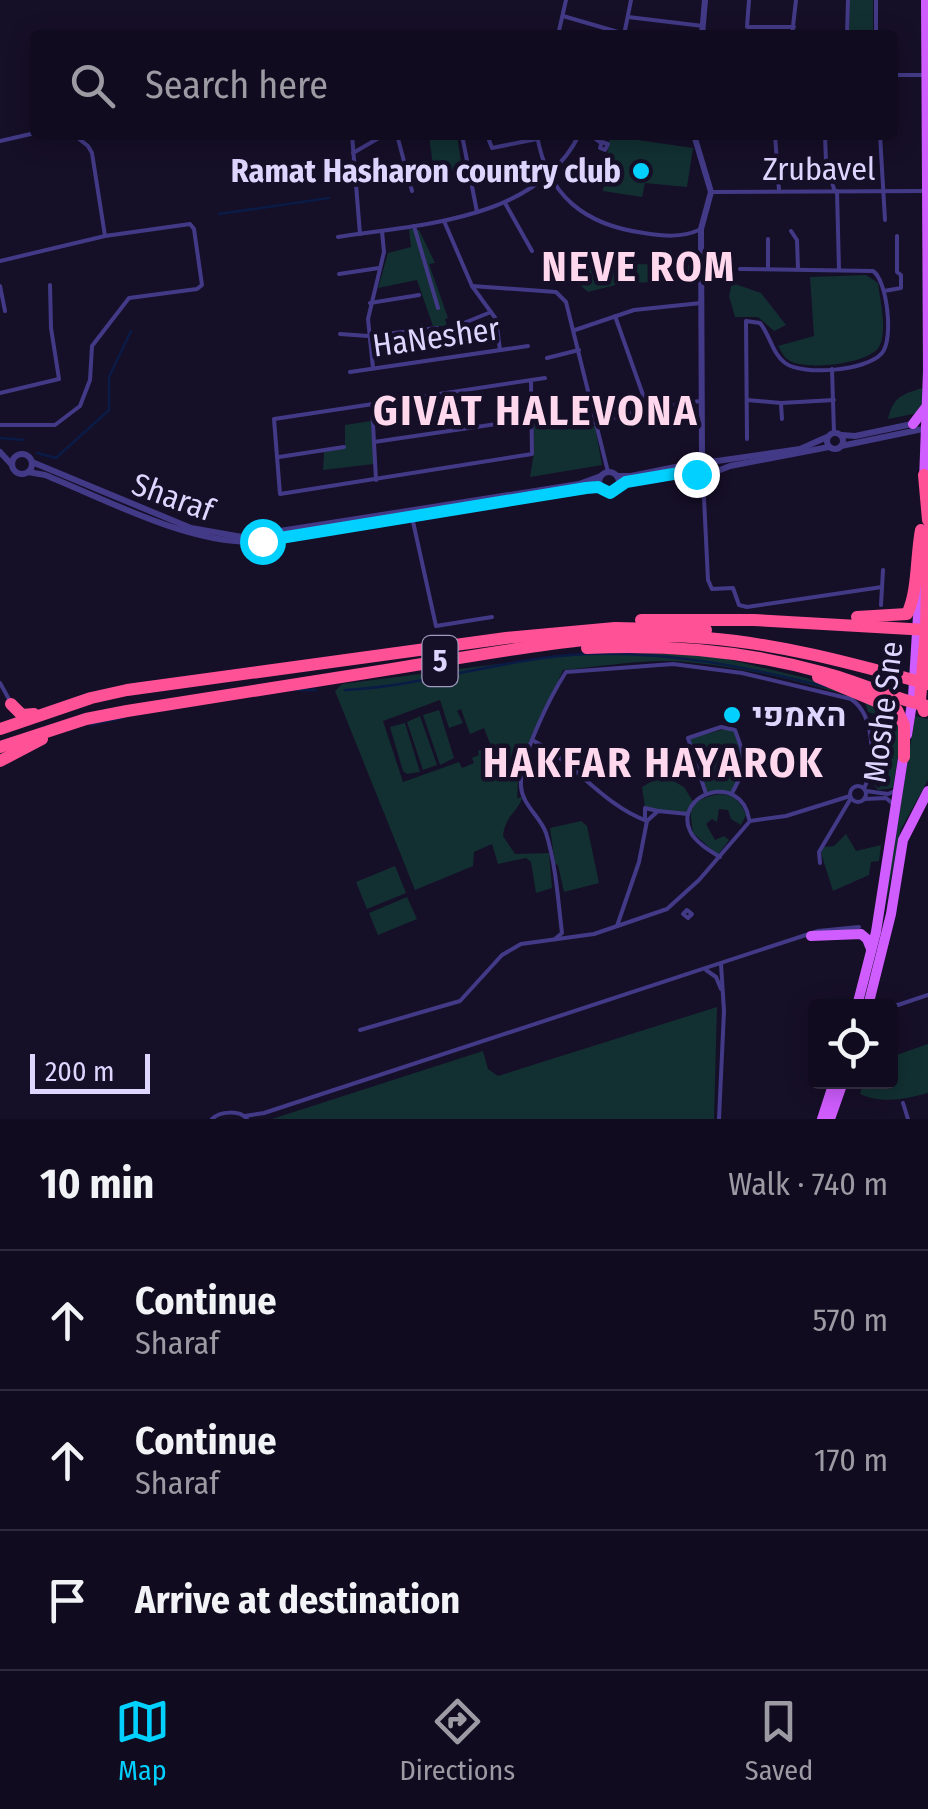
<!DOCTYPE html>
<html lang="en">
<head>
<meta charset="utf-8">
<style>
  :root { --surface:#100b1e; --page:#1e192b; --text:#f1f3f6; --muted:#9c9ba4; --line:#302b3c; --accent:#02d1ff }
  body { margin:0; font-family:"Fira Sans Condensed",Heebo,sans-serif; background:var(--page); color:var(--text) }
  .controls { position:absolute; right:30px; bottom:30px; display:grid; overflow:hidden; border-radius:10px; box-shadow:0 5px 25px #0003 }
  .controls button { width:90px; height:90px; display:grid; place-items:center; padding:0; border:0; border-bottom:2px solid var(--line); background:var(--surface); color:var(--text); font:50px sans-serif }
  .scale { position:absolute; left:30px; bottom:25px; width:120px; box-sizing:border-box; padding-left:10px; border:5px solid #ded6ff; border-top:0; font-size:28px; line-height:35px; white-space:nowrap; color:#ded6ff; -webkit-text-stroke:8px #160f28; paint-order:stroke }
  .stop { position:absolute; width:30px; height:30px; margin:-22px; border:8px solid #02d1ff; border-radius:50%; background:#fff }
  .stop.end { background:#02d1ff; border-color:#fff; box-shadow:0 2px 10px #0008 }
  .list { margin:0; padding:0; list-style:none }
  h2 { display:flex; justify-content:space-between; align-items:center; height:130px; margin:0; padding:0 40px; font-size:42px }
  h2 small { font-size:32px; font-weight:400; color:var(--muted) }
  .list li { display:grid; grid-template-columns:65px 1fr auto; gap:30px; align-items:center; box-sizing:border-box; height:140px; padding:0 40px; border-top:2px solid var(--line) }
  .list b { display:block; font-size:38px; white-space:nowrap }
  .list p { margin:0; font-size:32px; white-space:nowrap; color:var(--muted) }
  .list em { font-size:32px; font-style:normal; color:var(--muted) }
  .icon { flex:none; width:55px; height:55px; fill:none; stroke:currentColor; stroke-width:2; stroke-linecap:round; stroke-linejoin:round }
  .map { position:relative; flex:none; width:928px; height:1119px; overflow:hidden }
  .search { position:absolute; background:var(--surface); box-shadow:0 5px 25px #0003; left:30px; right:30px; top:30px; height:110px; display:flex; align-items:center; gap:25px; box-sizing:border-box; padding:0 35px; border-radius:10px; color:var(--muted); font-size:38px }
  .sheet { height:550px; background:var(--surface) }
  nav { display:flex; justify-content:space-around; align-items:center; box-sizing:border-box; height:140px; border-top:2px solid var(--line); background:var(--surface); font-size:28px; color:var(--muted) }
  nav a { display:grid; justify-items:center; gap:5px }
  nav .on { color:var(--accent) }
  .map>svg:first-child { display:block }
</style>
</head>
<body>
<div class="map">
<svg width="928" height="1119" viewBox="0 0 928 1119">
  <rect width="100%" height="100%" fill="#160f28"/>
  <!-- green -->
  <g fill="#123032" fill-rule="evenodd">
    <path d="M850,0h23v35h-24z"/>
    <path d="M429,135h28l5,34 -28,4z"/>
    <path d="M610,136l83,12 -6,39 -42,-4 -3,14 -39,-6 1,-10 -12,-2 3,-18 11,1z"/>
    <path d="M409,229l10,1 16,33 -6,1 19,54 -3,1 2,7h-14l-16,-46 -39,8 10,-35 23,-6z"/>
    <path d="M546,252l80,12 72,1v16l-75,2 -35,9 -20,-18 -26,-7z"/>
    <path d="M866,275l12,8c2,17 10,49 1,64 -10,17 -77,25 -92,12 -4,-3 -6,-9 -9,-13l36,-10 -4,-59z"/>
    <path d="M732,283l29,10 25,32 -12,6 -16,-14h-23l-6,-21z"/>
    <path d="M923,388l-1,20 -4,5 -30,6c5,-22 14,-25 35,-31z"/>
    <path d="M371,421l3,43 -51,6 1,-18 21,-4v-23z"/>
    <path d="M534,422l61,4 7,39 -72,12 4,-25z"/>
    <path d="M599,651l115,5 92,22 84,31 12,21 -9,58 -15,2 -7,-10 7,8 10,-7 1,-52 -6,1 -9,-16 -6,-2 -3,-10c-48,-19 -149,-41 -200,-41 -34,0 -68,6 -102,9l-34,77 -11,36 -1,15 5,-1c-2,13 -17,18 -19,39l12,18 34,-1 3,35 -16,5 -5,-31 -5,-4 -28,6 -6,-20 -18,8 -1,14 -58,24 -80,-199 7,-7zM440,700l9,28 14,-5 -6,-12 4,-2 9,25 14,-6 7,18 -13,5 1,4 -7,3 2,5 -12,5 -3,-6 -56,20 -20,-61z"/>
    <path d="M439,710l15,48 -14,7 -17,-50z"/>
    <path d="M420,716l17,49 -14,5 -16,-48z"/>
    <path d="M915,716l13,3v61l-27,49 -20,98z"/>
    <path d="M405,723l15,49 -13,2 -4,-3 -13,-44z"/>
    <path d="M732,727c12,33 17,33 -1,65l-24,1 -19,-54z"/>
    <path d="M663,775l21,12 10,16c22,-12 42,-15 52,12l-5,10 -10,-6 -3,-9 -9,-1 -2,13 -5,-3 -6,5 9,16 9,-4 5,4 -11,15 -25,-22 -3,-23 -2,4 -43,-6 -3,-21z"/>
    <path d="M581,821l6,5 12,57 -35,9 -6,-27 -3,-1 -5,-36z"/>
    <path d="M846,834l10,17 25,-6 -2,16 -8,1 -2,13 -36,16 -12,-38 3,-6 10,-1z"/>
    <path d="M395,866l11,27 -39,16 -11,-27z"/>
    <path d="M407,897l10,22 -39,16 -9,-22z"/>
    <path d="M717,1007l-3,112h-442l211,-68 5,18 10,7z"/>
    <path d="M928,1044v49c-23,6 -45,11 -68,1l4,-12h26l1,-25z"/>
  </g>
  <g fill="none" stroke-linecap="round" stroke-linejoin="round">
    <!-- stream -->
    <g stroke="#0a1b46" stroke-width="2.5">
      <path d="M219,214l110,-16"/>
      <path d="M0,438l24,2"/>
      <path d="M37,453l19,5 53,-48v-33l22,-46"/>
      <path d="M298,690h18"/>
      <path d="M345,690c81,-4 159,-32 241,-36 83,-3 161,13 241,33"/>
      <path d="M91,725l31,-7"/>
    </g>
    <!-- minor -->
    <g stroke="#433a87" stroke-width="4">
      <path d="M749,0l-2,27h47"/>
      <path d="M563,16l62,18"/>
      <path d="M628,17l75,9"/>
      <path d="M558,35l8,-35"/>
      <path d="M624,35l7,-35"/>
      <path d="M792,35l4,-35"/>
      <path d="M847,35l1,-35"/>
      <path d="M876,35v-35"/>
      <path d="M893,75h30"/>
      <path d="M74,135l14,11 4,7 13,83"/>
      <path d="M352,135l8,99"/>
      <path d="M397,135l15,56"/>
      <path d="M462,135l15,77"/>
      <path d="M487,135l5,13 45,-9"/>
      <path d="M537,135c10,61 48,90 107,98 19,3 37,5 55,-3"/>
      <path d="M590,135l11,8"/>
      <path d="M775,135l4,55"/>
      <path d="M825,135l1,27 8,27"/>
      <path d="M880,135l5,85"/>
      <path d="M0,141l35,-8"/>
      <path d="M602,142l6,2 -3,6 -5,-2z"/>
      <path d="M353,153l31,-18"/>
      <path d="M837,191l2,78"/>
      <path d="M711,192l215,-1"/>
      <path d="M505,203l27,48"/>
      <path d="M444,221l28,65 24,33 4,31"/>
      <path d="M414,226l24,82"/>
      <path d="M791,231l6,9 1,29"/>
      <path d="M338,237c82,-13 198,-16 241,-102"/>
      <path d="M0,261l105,-25 85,-12 4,5 8,56 -5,4 -68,9 -37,48 -2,34 -10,26 -25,19h-55"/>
      <path d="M740,269l133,2c14,9 21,68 9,82 -15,18 -79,23 -97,10 -13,-10 -15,-28 -25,-40l-14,-2 1,118"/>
      <path d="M768,269v-30"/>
      <path d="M339,274l40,-6"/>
      <path d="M0,286l5,25"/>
      <path d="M472,286l84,6 10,10 42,170"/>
      <path d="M884,291l17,-3v-13l-4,-3v-36"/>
      <path d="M370,303l49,-8"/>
      <path d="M615,316l33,93"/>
      <path d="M454,327l37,-15"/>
      <path d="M575,330l59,-20 67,-7"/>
      <path d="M340,334l28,2 69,-8"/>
      <path d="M547,358l32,-8"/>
      <path d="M373,368l-5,-49 16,-67 -2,-21"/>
      <path d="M832,369l2,64"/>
      <path d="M350,372l178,-26"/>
      <path d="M531,382l1,72 -252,40 -6,-75 271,-41"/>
      <path d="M0,393l59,-14 -8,-51 -1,-43"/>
      <path d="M747,400l34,3 53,-3"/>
      <path d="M781,404l1,15"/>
      <path d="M372,405l4,75"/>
      <path d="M374,442l157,-23 66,3 51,-13 52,-8"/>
      <path d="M279,457l65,-10"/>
      <path d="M703,478l5,102 4,9 21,-1 6,17 8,2 135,-20"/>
      <path d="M412,517l24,109 56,-9"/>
      <path d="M881,605l2,-35"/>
      <path d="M0,683l10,18"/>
      <path d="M534,741c41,22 69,64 113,80l11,-10 30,3"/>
      <circle cx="858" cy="794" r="8"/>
      <path d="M866,791l22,3 7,-3"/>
      <path d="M706,794l-18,-56 33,-11 14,3c11,30 13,35 -3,63"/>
      <path d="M864,799l22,-1 6,5"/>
      <path d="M645,820v-12l13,3"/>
      <path d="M720,857c-10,-6 -25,-15 -30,-26 -17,-37 51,-60 59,-12"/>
      <path d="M820,863l-1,-11 32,-54"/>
      <path d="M687,910l5,4 -4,4 -5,-4z"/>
      <path d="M617,926l22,-64 8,-41"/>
      <path d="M555,939l7,-6c-4,-33 -6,-68 -16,-100 -6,-17 -24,-28 -25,-47 -2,-27 30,-91 45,-114l107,-8 69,9 109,26c25,17 24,64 13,90"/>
      <path d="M706,970l10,7 5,12"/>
      <path d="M870,1004l28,1 30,-10"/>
      <path d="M360,1030l100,-29 42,-46 19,-11 73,-10 73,-25 32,-29 51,-59 36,-5 64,-20"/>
      <path d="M903,1103l5,16"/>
      <path d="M245,1116l19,-3 554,-182 41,-4"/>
      <path d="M212,1119c8,-8 28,-9 35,0"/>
      <path d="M719,1119l5,-108 -3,-47"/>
    </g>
    <!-- tertiary -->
    <g stroke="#433a87" stroke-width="6">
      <path d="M702,35l3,-35"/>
      <path d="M694,135l17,57 -10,37 1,230"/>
      <circle cx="835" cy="441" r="8"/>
      <path d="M842,435l13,1 57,-12"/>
      <path d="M841,446l87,-18"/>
      <path d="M0,452l12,13"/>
      <circle cx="22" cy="464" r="10"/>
      <circle cx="703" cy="468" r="9"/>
      <path d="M32,462l159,66 51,9 337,-53 22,-8"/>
      <path d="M710,462l90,-13 27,-12"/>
      <circle cx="609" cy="482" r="10"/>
      <path d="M28,472l17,3c62,25 151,73 217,66l324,-53 15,1"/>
      <path d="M710,474l20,-8 99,-19"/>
      <path d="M617,476h14l64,-13"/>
      <path d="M617,489c15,-13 60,-19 79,-15"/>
    </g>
    <!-- primary -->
    <g stroke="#d05dff" stroke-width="10">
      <path d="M913,424l13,-17"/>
      <path d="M924,481l4,-110 -2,-371"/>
      <path d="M907,735l6,-38 7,-114"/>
      <path d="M811,936l50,-2 6,5 4,10"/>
      <path d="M857,1006l19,-74 28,-180"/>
      <path d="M868,1006l23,-92 12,-74 25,-49"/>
      <path d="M880,1006h1"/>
      <path d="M822,1119l12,-37"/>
      <path d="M830,1119l13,-37"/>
    </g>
    <!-- motorway -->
    <g stroke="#ff5196" stroke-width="12">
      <path d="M924,475l4,45"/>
      <path d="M857,617l50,-3c11,-21 9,-59 14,-84"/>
      <path d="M641,620h113l174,10"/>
      <path d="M587,648c81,-4 160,3 238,25 35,9 68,26 103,33"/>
      <path d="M818,677l79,33 7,15v32"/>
      <path d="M11,704l11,11 12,-1"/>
      <path d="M924,711l-4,-11 6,-70 2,-101"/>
      <path d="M0,729l91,-31 36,-8 379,-52 109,-10 91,2"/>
      <path d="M0,747l86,-28 41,-8c103,-16 205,-32 307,-49 90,-14 180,-32 272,-24 76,6 148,26 222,46"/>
      <path d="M0,761l42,-22"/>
    </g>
  </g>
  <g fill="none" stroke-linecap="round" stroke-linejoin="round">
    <!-- route -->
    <path stroke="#02d1ff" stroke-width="12" d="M262,541l324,-53 12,-1 12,6 16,-11 59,-10 11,2"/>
  </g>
  <!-- markers -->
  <g fill="#02d1ff" stroke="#160f28" stroke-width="4">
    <circle cx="641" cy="171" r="10"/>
    <circle cx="732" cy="715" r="10"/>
  </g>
  <g text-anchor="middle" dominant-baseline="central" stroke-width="9" stroke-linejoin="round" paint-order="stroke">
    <!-- shield labels -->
    <rect fill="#160f28" stroke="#a29abe" stroke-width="2.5" x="422.5" y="636" width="35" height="50" rx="8"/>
    <g font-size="30" font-weight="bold" fill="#ded6ff">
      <text x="440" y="661">5</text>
    </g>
    <!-- street labels -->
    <g font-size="32" fill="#ded6ff" stroke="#160f28">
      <text x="819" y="169">Zrubavel</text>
      <text transform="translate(436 337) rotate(-8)">HaNesher</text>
      <text transform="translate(173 497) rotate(20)">Sharaf</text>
      <text transform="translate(883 712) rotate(-83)">Moshe Sne</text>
    </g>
    <!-- poi labels -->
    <g font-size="32" font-weight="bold" fill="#ded6ff" stroke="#160f28" text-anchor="end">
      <text x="621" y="171">Ramat Hasharon country club</text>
      <text x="752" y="715" text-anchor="start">האמפי</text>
    </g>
    <!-- district labels -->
    <g font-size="42" font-weight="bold" letter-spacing="2.5" fill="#ffd8ee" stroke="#160f28">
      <text x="639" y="267">NEVE ROM</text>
      <text x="536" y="411">GIVAT HALEVONA</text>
      <text x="654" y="763">HAKFAR HAYAROK</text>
    </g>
  </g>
</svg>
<div class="controls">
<button><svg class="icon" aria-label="locate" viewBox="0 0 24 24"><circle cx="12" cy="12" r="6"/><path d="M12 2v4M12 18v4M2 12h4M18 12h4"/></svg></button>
</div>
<div class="scale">200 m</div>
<div class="stop" style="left:262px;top:541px"></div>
<div class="stop end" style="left:696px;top:474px"></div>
<div class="search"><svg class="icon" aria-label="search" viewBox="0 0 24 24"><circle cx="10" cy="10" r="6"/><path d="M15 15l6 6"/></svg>Search here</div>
</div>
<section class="sheet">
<h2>10 min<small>Walk · 740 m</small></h2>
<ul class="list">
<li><svg class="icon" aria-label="ahead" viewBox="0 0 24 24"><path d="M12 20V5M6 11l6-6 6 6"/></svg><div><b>Continue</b><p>Sharaf</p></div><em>570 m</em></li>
<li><svg class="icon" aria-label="ahead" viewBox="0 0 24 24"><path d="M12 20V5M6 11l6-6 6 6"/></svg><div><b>Continue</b><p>Sharaf</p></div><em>170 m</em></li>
<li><svg class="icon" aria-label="arrive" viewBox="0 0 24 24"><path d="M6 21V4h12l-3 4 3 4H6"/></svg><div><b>Arrive at destination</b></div></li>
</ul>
</section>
<nav>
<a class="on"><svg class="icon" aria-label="map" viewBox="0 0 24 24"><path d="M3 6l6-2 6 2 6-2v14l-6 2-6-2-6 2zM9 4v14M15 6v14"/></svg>Map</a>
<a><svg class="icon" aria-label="directions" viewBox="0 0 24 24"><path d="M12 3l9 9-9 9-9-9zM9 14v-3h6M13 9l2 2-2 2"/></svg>Directions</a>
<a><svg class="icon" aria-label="saved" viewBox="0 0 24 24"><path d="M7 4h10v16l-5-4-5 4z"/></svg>Saved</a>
</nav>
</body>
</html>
